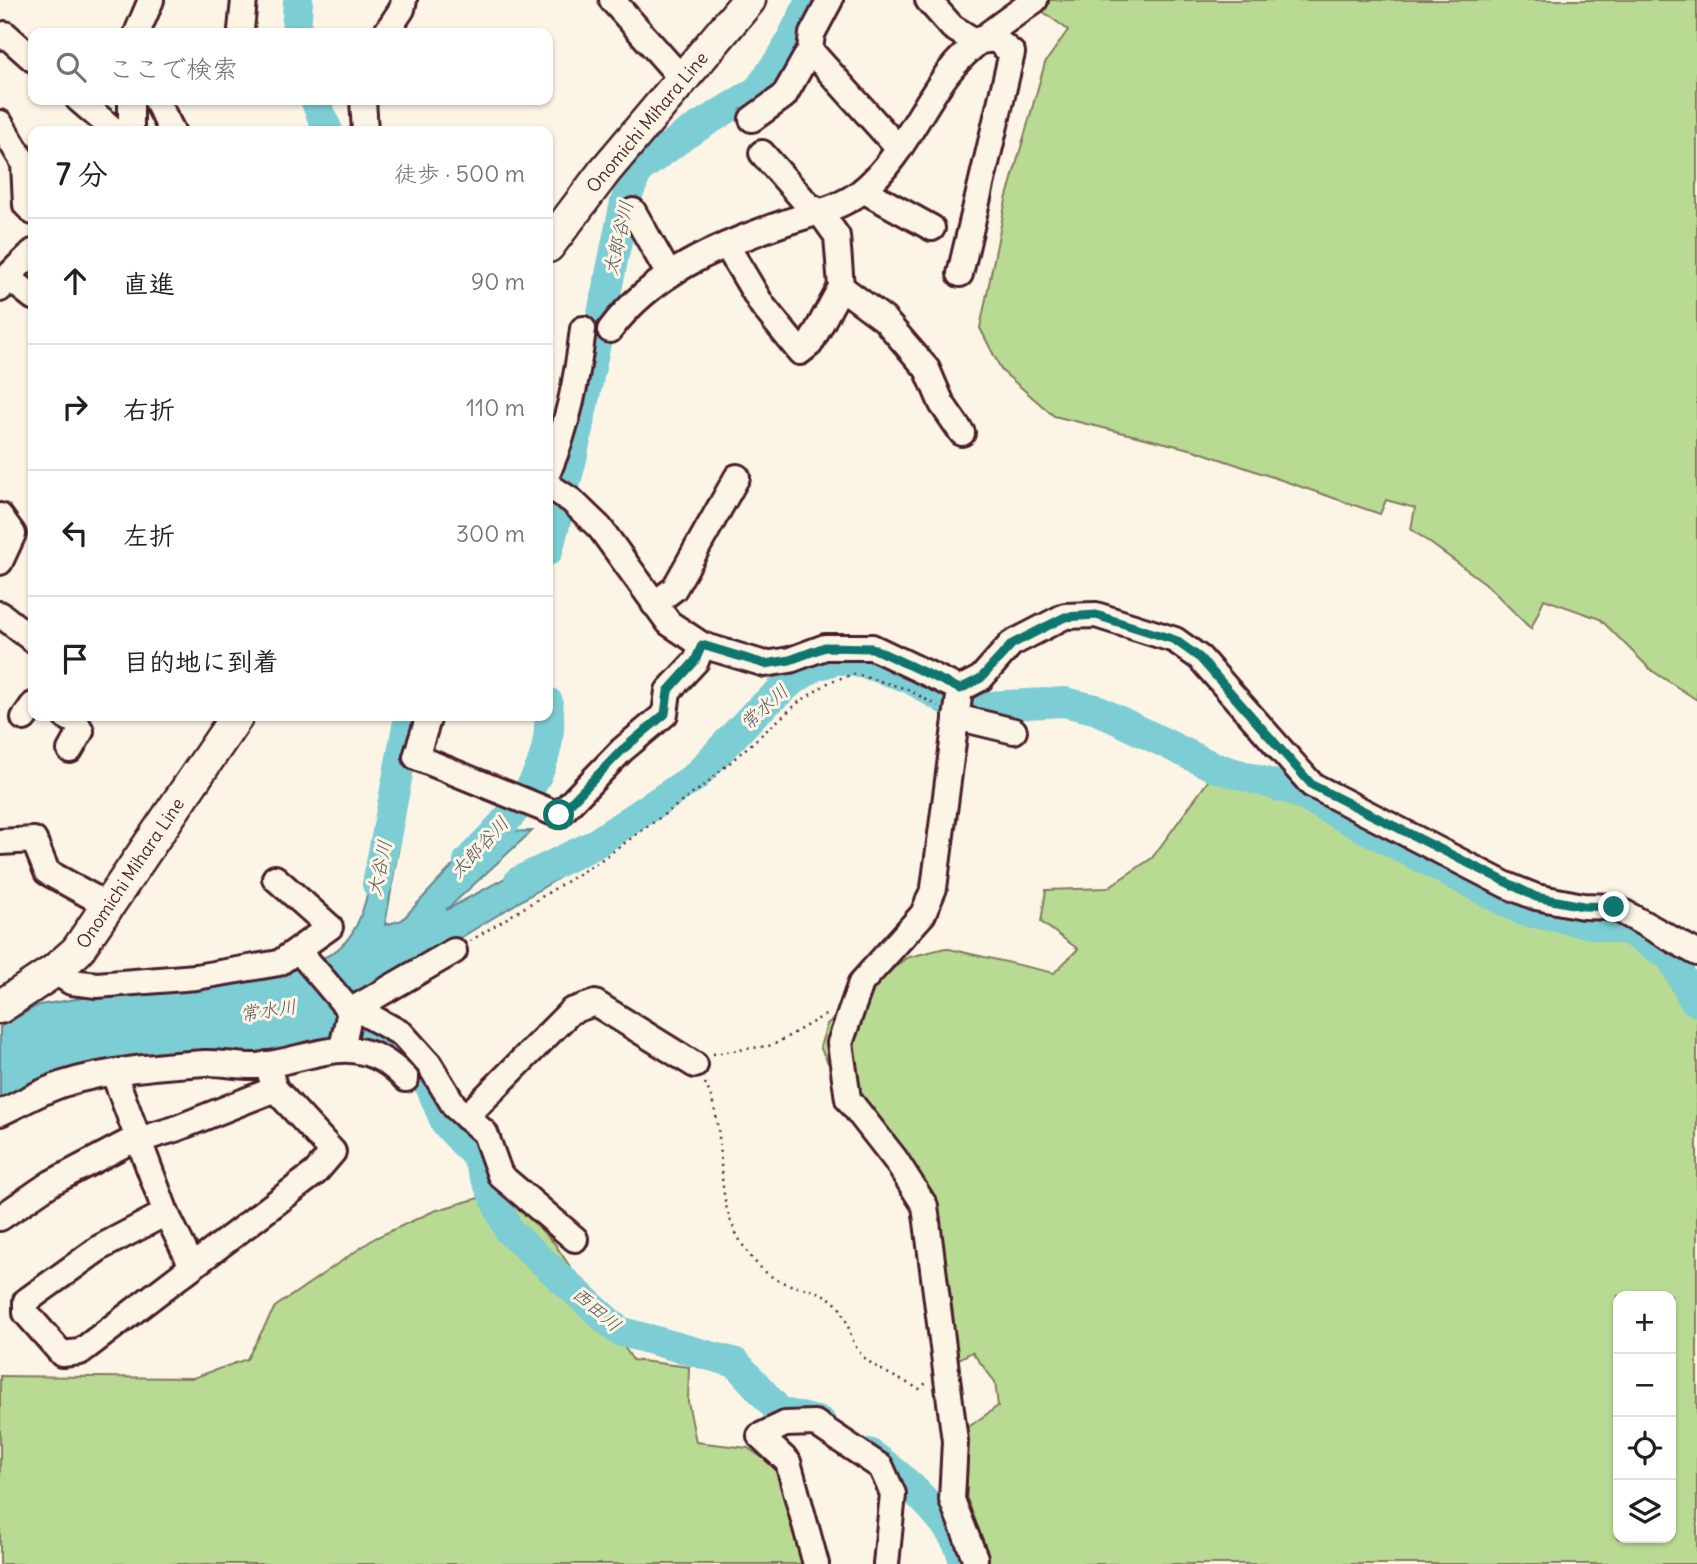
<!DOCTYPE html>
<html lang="ja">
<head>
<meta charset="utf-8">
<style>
  :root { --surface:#fff; --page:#f6f6f6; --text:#202124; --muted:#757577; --line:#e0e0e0 }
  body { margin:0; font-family:Delius,"Klee One",sans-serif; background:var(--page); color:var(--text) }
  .controls { position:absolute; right:21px; bottom:21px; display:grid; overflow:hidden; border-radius:14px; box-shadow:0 2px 5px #0004 }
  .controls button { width:63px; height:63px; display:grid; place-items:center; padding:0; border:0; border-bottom:2px solid var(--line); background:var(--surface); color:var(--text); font:35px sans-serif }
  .stop { position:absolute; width:21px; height:21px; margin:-16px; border:5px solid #0f766e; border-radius:50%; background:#fff }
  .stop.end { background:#0f766e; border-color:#fff; box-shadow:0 2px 7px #0008 }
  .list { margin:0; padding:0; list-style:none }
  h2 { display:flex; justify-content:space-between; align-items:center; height:91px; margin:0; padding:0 28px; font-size:30px }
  h2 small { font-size:23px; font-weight:400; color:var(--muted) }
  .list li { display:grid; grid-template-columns:46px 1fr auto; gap:21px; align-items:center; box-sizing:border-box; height:126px; padding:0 28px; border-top:2px solid var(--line) }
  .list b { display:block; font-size:26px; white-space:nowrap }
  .list em { font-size:23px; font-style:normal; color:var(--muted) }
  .icon { flex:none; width:38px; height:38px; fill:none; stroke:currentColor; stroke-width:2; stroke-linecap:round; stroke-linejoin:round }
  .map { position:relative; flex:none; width:1697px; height:1564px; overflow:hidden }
  .search { position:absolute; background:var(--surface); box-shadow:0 2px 5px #0004; left:28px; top:28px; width:525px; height:77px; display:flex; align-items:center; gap:18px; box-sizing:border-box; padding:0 24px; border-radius:14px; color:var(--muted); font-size:26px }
  .panel { position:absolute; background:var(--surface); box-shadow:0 2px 5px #0004; left:28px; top:126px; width:525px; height:595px; border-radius:14px }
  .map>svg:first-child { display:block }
</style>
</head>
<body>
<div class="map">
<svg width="1697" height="1564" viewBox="0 0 1697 1564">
  <rect width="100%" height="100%" fill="#fcf5e5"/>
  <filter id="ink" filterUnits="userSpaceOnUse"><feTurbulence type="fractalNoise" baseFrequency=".0143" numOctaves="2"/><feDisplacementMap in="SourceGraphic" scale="14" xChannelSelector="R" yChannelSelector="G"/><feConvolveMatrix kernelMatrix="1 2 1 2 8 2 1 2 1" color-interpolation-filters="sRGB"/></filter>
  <g filter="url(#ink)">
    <!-- green -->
    <g fill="#b9da93" stroke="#827c5f" stroke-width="2" fill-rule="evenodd">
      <path d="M1049,0h648v700l-46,-30 -51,-51 -56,-20 -13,30 -46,-46 -74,-54 4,-21 -29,-8 -6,14 -186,-64 -140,-34 -52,-45 -22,-43 26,-128 39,-137 23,-33 -30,-22z"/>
      <path d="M1211,777l77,22 231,122 107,19 37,24 22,43 12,6v551h-720l-16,-62 -1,-69 38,-27 -3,-24 -23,-30 -19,10 -20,-154 -90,-116 -23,-45 7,-23 79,-66 39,-10 109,25 24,-24 -37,-27 5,-32 61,-2 45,-30zM1618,1296h53v242h-53z"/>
      <path d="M503,1191l51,52 79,117 56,7 -1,35 8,40 52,6 35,24 19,92h-802v-188l193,2 54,-19 28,-52 100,-69 59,-27z"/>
    </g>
    <!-- water -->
    <path fill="#7ccdd4" stroke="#688790" stroke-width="2" d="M532,831l-86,79 104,-56 10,23 -185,113 -6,37 36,21 27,33h-17l-93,-39 -322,63v-78l39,-22 256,-41c10,-3 22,-4 32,-8 39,-19 42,-74 50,-110h22l-14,79 17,-5 82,-88z"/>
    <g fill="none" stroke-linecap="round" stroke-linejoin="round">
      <!-- river -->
      <g stroke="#7ccdd4" stroke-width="30">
        <path d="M296,33l2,-33"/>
        <path d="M315,100l13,31"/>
        <path d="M548,551l24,-92 53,-257 13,-32 47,-35 73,-45 25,-35 28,-55"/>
        <path d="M468,861c44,-47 90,-87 80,-159"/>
        <path d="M519,881l74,-36 102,-68 60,-64 36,-31 24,-16 24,-7 31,6 39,13 40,24 19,5 96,-5 31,7 119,58 78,23 231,121 107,20 41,26 22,42 4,3"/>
        <path d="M377,884l32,-168"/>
        <path d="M412,1066l17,18 17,40 30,32 33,75 110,100 117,32 44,49 41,10"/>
        <path d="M869,1453c30,20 91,74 95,111"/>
      </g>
      <defs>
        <g id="minor">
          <path d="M612,0l70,79"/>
          <path d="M928,0l24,27 24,15 19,-3 17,14 -52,221"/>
          <path d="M241,30l3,-30"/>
          <path d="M137,33l14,-33"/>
          <path d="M386,33l16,-24 2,-9"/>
          <path d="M0,37l5,-3 28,25"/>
          <path d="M810,50l89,99"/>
          <path d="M79,100l36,31"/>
          <path d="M156,100l16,31"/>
          <path d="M363,100l2,31"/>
          <path d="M752,119l32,-23 26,-46 2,-16 18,-34"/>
          <path d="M0,123l24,40 2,42 7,7"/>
          <path d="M131,131v-31"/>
          <path d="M863,190l69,38"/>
          <path d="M633,211l35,62"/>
          <path d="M727,246l35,59 38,47 10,-8 31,-57 -4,-51 -18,-25 -11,-6 -46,-52"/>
          <path d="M8,277l25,20"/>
          <path d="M841,287l43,32 43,50 15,35 20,29"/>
          <path d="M0,289l2,-7 31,-30"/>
          <path d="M610,330c42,-57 109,-85 174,-107 25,-9 56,-14 78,-32 35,-29 53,-71 78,-107 23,-36 61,-59 95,-84"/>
          <path d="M548,472c20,-47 29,-92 35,-143"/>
          <path d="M548,485l24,16 28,27 69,95 33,22 63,19 25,-4 35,-13h47l88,42 21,-11 30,-34 54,-28 31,-1 79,25 25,18 112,127 194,100 30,12 47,9 31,1 83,46"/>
          <path d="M0,516l13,18 -13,28"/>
          <path d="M654,604l20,-15 63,-112"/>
          <path d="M0,614l33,26"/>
          <path d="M960,689l-26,199 -11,26 -62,69 -21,60 8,56 47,60 30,47 30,235 -3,59 23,58 -1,6"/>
          <path d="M65,716l11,6 5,9 -11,19"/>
          <path d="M429,716l-13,41 143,58 63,-65 43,-36 3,-23 28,-30 6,-16"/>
          <path d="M956,717l58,14"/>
          <path d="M24,718l9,-13"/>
          <path d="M0,842l34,-2 13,32 62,34"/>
          <path d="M299,951l51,60 14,2 38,21 27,30 26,43 30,26 15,42 75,64"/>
          <path d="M54,971l17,11 26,3 99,-8 83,-14 51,-36 -55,-49"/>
          <path d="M342,1048l8,-37 104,-60"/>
          <path d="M114,1074l52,139 26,53"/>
          <path d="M0,1113c20,-9 41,-22 63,-29 43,-14 96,-18 142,-21 17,-1 35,4 53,3 57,-7 100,-39 148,13"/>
          <path d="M466,1117l105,-106 24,-8 100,62"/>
          <path d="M166,1213l-65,34 -75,54v12l36,41 18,-2 235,-179 18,-21 -58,-63 -8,-25"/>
          <path d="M0,1218l51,-35 74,-39 50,-15 100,-40"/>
          <path d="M816,1564l-28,-102 -28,-26 25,-12 30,-1 66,44 12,27 -7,70"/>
        </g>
        <g id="major">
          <path d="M548,246l56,-74 145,-172"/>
          <path d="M0,1007l54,-36 23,-20 160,-235"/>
        </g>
      </defs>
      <!-- minor casing -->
      <use href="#minor" stroke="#4a1f2b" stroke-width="30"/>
      <!-- major casing -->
      <use href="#major" stroke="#4a1f2b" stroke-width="37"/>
      <!-- path -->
      <g stroke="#4a1f2b" stroke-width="2.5" stroke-dasharray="2 5" stroke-linecap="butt">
        <path d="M470,941l131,-81 100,-72 98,-86 32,-21 24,-7 52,15 31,17"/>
        <path d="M713,1054l60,-9 54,-31"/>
        <path d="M705,1083c21,41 11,87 23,130 7,23 25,53 46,65 17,11 43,9 59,23 16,13 15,37 27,52 13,16 41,26 59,36l7,-6"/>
      </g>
      <!-- minor -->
      <use href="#minor" stroke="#fcf5e5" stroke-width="24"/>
      <!-- major -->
      <use href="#major" stroke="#fcf5e5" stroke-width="32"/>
    </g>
  </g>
  <g fill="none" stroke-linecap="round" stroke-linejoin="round" filter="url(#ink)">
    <!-- route -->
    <path stroke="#0f766e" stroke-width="9" d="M559,815l63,-65 43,-36 3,-23 27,-30 7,-16 63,19 25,-4 35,-13 47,1 88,41 21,-11 31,-34 53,-27 31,-2 79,25 25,18 112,127 224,112 47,9 31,1"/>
  </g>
  <g text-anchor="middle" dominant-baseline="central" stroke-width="6" stroke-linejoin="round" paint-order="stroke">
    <!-- street labels -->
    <g font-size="18" fill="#4a1f2b" stroke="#fcf5e5">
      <text transform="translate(647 122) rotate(-50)">Onomichi Mihara Line</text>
      <text transform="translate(130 873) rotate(-56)">Onomichi Mihara Line</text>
    </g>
    <!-- water labels -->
    <g font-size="19" font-style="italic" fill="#59535e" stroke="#fcf5e5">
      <text transform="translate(618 238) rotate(-77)">太郎谷川</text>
      <text transform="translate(764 707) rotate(-42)">常水川</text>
      <text transform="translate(479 847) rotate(-47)">太郎谷川</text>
      <text transform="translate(379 868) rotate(-78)">大谷川</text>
      <text transform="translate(268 1010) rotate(-8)">常水川</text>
      <text transform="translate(597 1309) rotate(40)">西田川</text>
    </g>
  </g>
</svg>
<div class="controls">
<button>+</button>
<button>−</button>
<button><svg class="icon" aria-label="locate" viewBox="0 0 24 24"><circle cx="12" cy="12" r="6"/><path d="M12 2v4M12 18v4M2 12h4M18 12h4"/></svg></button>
<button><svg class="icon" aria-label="layers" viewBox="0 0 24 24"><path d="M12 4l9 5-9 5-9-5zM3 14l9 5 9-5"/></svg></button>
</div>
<div class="stop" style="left:559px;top:815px"></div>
<div class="stop end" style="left:1614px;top:907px"></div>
<div class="search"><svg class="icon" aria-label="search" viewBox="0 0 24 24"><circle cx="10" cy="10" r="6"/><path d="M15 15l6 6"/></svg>ここで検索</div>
<section class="panel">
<h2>7 分<small>徒歩 · 500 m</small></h2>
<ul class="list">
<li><svg class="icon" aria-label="ahead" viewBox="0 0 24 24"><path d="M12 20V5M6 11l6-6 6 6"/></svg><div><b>直進</b></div><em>90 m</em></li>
<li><svg class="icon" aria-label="right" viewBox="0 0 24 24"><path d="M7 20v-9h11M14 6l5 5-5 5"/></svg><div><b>右折</b></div><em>110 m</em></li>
<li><svg class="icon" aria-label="left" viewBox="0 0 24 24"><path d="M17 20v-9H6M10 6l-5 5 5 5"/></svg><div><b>左折</b></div><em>300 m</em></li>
<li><svg class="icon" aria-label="arrive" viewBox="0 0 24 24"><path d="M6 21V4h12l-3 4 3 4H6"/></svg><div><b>目的地に到着</b></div></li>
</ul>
</section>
</div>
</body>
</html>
